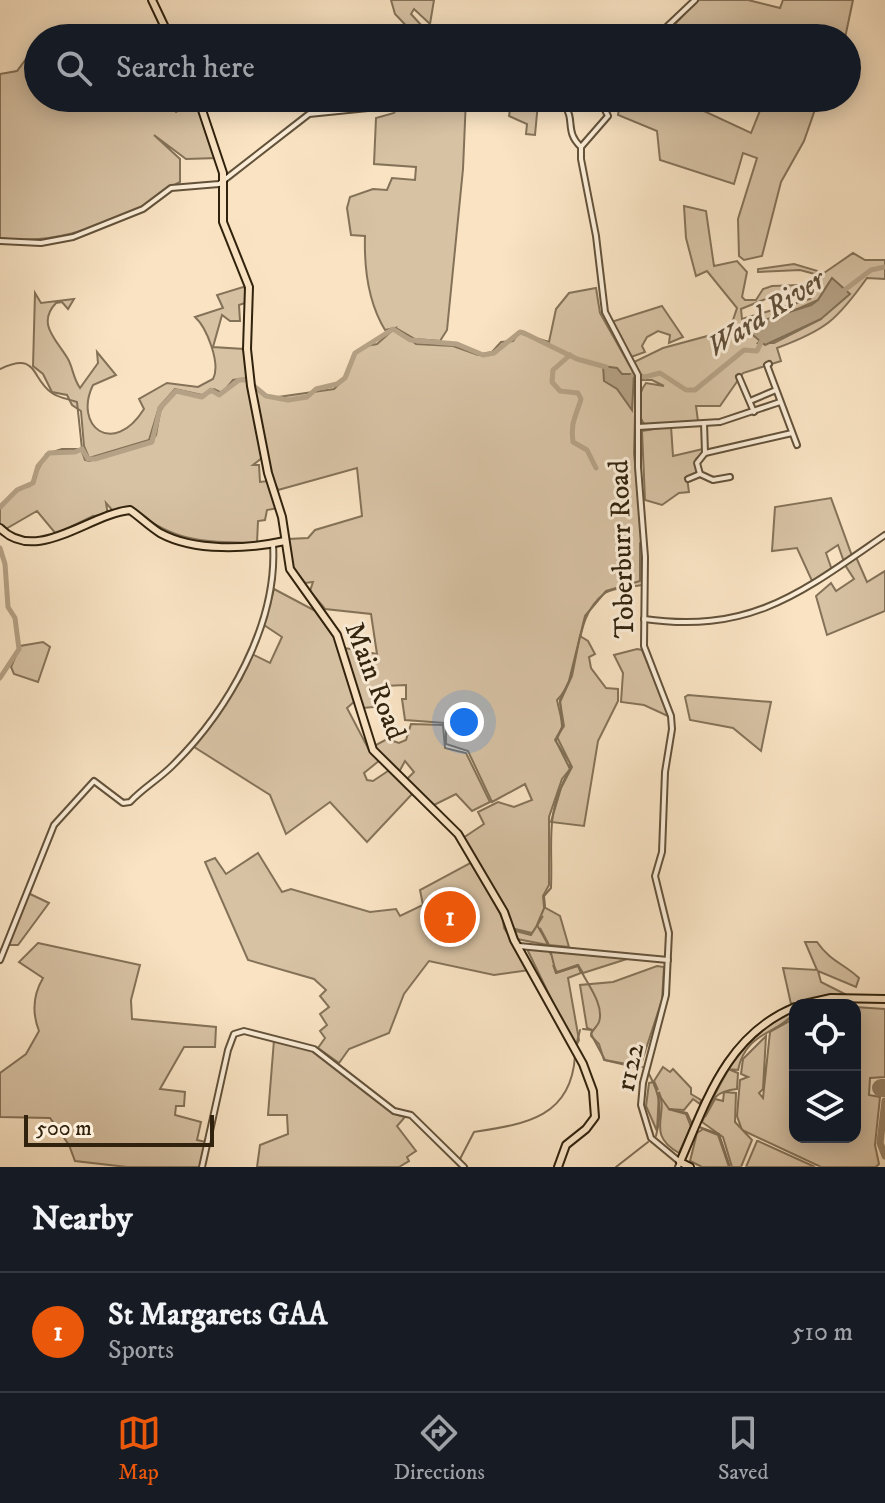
<!DOCTYPE html>
<html lang="en">
<head>
<meta charset="utf-8">
<style>
  :root { --surface:#171b24; --page:#20242c; --text:#f1f3f6; --muted:#9ea1a6; --line:#363941; --accent:#ea580c }
  body { margin:0; font-family:"IM FELL DW Pica",serif; background:var(--page); color:var(--text) }
  .controls { position:absolute; right:24px; bottom:24px; display:grid; overflow:hidden; border-radius:16px; box-shadow:0 4px 20px #0003 }
  .controls button { width:72px; height:72px; display:grid; place-items:center; padding:0; border:0; border-bottom:2px solid var(--line); background:var(--surface); color:var(--text); font:40px sans-serif }
  .scale { position:absolute; left:24px; bottom:20px; width:190px; box-sizing:border-box; padding-left:8px; border:4px solid #31220d; border-top:0; font-size:22px; line-height:28px; white-space:nowrap; color:#31220d; -webkit-text-stroke:6px #fbedd8; paint-order:stroke }
  .you { position:absolute; left:464px; top:722px; width:28px; height:28px; margin:-20px; border:6px solid #fff; border-radius:50%; background:#1a73e8; box-shadow:0 0 0 12px #1a73e833 }
  .badge { display:grid; place-items:center; width:52px; height:52px; border-radius:50%; background:var(--accent); color:#fff; font-size:26px; font-weight:700 }
  .pin { position:absolute; translate:-50% -50%; border:4px solid #fff; box-shadow:0 2px 8px #0006 }
  .list { margin:0; padding:0; list-style:none }
  h2 { display:flex; justify-content:space-between; align-items:center; height:104px; margin:0; padding:0 32px; font-size:34px }
  h2 small { font-size:26px; font-weight:400; color:var(--muted) }
  .list li { display:grid; grid-template-columns:52px 1fr auto; gap:24px; align-items:center; box-sizing:border-box; height:120px; padding:0 32px; border-top:2px solid var(--line) }
  .list b { display:block; font-size:30px; white-space:nowrap }
  .list p { margin:0; font-size:26px; white-space:nowrap; color:var(--muted) }
  .list em { font-size:26px; font-style:normal; color:var(--muted) }
  .icon { flex:none; width:44px; height:44px; fill:none; stroke:currentColor; stroke-width:2; stroke-linecap:round; stroke-linejoin:round }
  .map { position:relative; flex:none; width:885px; height:1167px; overflow:hidden }
  .search { position:absolute; background:var(--surface); box-shadow:0 4px 20px #0003; left:24px; right:24px; top:24px; height:88px; display:flex; align-items:center; gap:20px; box-sizing:border-box; padding:0 28px; border-radius:44px; color:var(--muted); font-size:30px }
  .sheet { height:224px; background:var(--surface) }
  nav { display:flex; justify-content:space-around; align-items:center; box-sizing:border-box; height:112px; border-top:2px solid var(--line); background:var(--surface); font-size:22px; color:var(--muted) }
  nav a { display:grid; justify-items:center; gap:4px }
  nav .on { color:var(--accent) }
  .map>svg:first-child { display:block }
</style>
</head>
<body>
<div class="map">
<svg width="885" height="1167" viewBox="0 0 885 1167">
  <rect width="100%" height="100%" fill="#f9e3c3"/>
  <filter id="stains"><feTurbulence type="fractalNoise" baseFrequency=".0025" numOctaves="4"/><feColorMatrix values="0 0 0 0 .2 0 0 0 0 .09 0 0 0 0 .02 0 0 0 .5 -.17"/></filter>
  <radialGradient id="worn" r=".72"><stop offset=".6" stop-color="#630" stop-opacity="0"/><stop offset="1" stop-color="#630" stop-opacity=".3"/></radialGradient>
  <!-- green -->
  <g fill="#d7c2a4" stroke="#847258" stroke-width="2" fill-rule="evenodd">
    <path d="M391,0h43l-4,24 -16,-15 -3,5 12,13 -7,9 -21,-22z"/>
    <path d="M697,0h51l32,8 3,-8h70l-8,38h-171l2,-15z"/>
    <path d="M38,43v55h130l8,14 22,-11 19,57 -31,1 -32,-24 26,24v23c-15,7 -27,20 -42,27 -45,20 -88,36 -138,29v-164l17,-3z"/>
    <path d="M410,98h56l-3,71 -16,161 -7,11 -25,-2 -19,-11 20,16 37,2 25,9 14,-3 9,-10 12,-1 6,-8 30,9 7,-33 13,-16 27,-5 4,25 36,64 -2,77 9,86 -1,45c-10,2 -28,2 -37,8 -36,27 -19,78 -48,107l6,26 -8,14 15,23v6l-8,10 -13,38v68l-6,11 1,11 16,9 9,31 -20,-2 -9,-17 8,17 -31,-6 -5,-9 19,5 12,-19 -11,17 -21,-5 -8,-25 -40,-65 21,-14 -6,-12 20,-10 16,5 18,-7 -7,-16 -33,18 -24,-51 -22,-7v-19h26l-67,-5 -3,-21h4v-14l-23,1 -2,13 -7,3 -1,5 -10,1 -18,-60 32,6 -6,-40 -46,-5 -15,-18 3,-9 -8,1 -11,-12 -6,-32 20,-1 7,-8 47,-14 -5,-48 -79,22 -8,-18 -18,-90 7,9 12,7 63,-9 11,-11 8,-23 13,-9 11,-2 18,-16 -10,2c-17,-28 -21,-61 -20,-94l-14,-1 -4,-27 3,-11 23,-8 14,1 5,-12 23,2 1,-13 -42,-3 2,-46 18,-5 10,-14z"/>
    <path d="M512,98l26,5 -3,32 -9,-1 1,-10 -18,-8z"/>
    <path d="M621,98h55l75,35 14,-35h54l-15,43 -23,41 -19,74 -18,4 -5,-4 -1,-37 19,-61 -14,-5 -9,31 -74,-24 -3,-29 -39,-16z"/>
    <path d="M684,206l22,5 8,55 23,-5 10,11 -5,25 3,3h11l7,-11 9,-3 29,-1 2,5h-15l-47,19 1,10 68,-20 12,-23 -22,-6 -42,2v-3l36,-5 30,9 29,-20 12,7h20v19l-18,-1c-30,42 -41,52 -90,70l4,13 -38,12 -23,33h-24l2,15 -53,4c-9,-10 -7,-32 1,-42l18,3 -12,-6h-13l-5,-18 29,-14 59,-16 11,-12 4,-12 -30,-37 -11,5 -10,-38zM832,278l-11,41 -47,24h-16l25,-28 35,-15z"/>
    <path d="M243,287l4,2 1,13 -9,3 1,16h-10l-8,-6 -9,32 31,2 4,29 -15,2 -9,11 13,-10h12l14,76 -10,8h6l1,17 8,-1 10,27 -11,2 -2,10 -7,1 -1,22c-55,-1 -80,0 -125,-34l-18,3 -8,-9 2,12 -15,1 -37,18 -19,-23 -33,19 -4,-5v-16l19,-21 11,-2 16,-32 16,-5h19l4,11 4,1 61,-18 6,-8 4,-23 7,-13 11,-8 21,5 12,-4 11,1 -8,-4 -12,6 -27,-6 -16,18 -10,33 -60,18 -5,-12 -3,-35 -9,-6 -5,-10 -15,-3 -9,-18 -10,-8 2,-73 6,10 33,-4 -6,10 -6,-7 -6,1c-20,21 1,37 12,56 5,9 5,19 12,29l18,-25 -1,-11 19,23 -23,10c-20,41 20,73 51,24l-5,-10 28,-16 31,4 15,-8c8,-15 -6,-51 -18,-62l28,-9 -6,-13z"/>
    <path d="M662,306l21,31 -14,6 1,-8 -12,-4 -11,6 -5,9 3,6 -14,5 -20,-35z"/>
    <path d="M671,426l2,30 30,-7 1,3 -8,7v16l-9,3 2,14 -10,1 -17,12 -17,-5 -3,-69z"/>
    <path d="M831,498l21,58 -8,6 -6,-17 -12,8 6,17 -19,13 -16,-35 -25,3 3,-44z"/>
    <path d="M856,557l11,25 18,-11v40l-58,24 -11,-39 15,-13 5,8 18,-12 -9,-14z"/>
    <path d="M274,589l51,27 12,21 18,64 -8,7 22,42 11,10 -16,13 3,7 6,1 18,-12 23,23 -47,50 -37,-40 -44,32 -16,-39 -79,-50 50,-65 11,-26 18,9 12,-26 -18,-12z"/>
    <path d="M580,636l8,5 7,13 -6,3 2,11 15,20 12,1v12l-20,40 -14,85 -33,-4 10,-34 11,-21 -15,-30 7,-11 -4,-24 12,-26z"/>
    <path d="M43,642l7,5 -12,35 -24,-8 -3,-7 9,-21z"/>
    <path d="M637,649l5,1 28,67 -26,-12 -23,-3 2,-29 -9,-18z"/>
    <path d="M688,695l83,7 -10,49 -28,-23 -43,-8 -5,-23z"/>
    <path d="M411,724l32,1 2,23 21,5 24,49 -18,9 -16,-17 -22,11 -27,-26 7,-7 -9,-11 -6,11 -25,-26 13,-7 12,4 7,-3z"/>
    <path d="M258,853l24,39 9,-3 79,23 26,-3 4,7 23,-11 -3,-15 52,-28 31,57 1,9 26,42 -36,5 -65,-14 -25,33 -15,39 -40,16 -10,14 -21,-15 7,-10 -5,-7 7,-6 -7,-11 9,-7 -9,-11 6,-6 -12,-11 -66,-19 -43,-98 10,-4 11,16z"/>
    <path d="M28,893l21,10 -31,42h-10z"/>
    <path d="M805,942h12c15,21 25,20 42,36l-3,9 -38,-16 3,11 24,12 -54,10 -8,-36 34,2z"/>
    <path d="M38,943l102,22 -9,35 1,19 84,8 -1,20h-31l-24,42 25,3 -1,14h-8l-1,9 26,7 -4,18 9,2 -6,25h-73l-52,-6 -6,-16 -19,-27 -50,-1v-44l26,-19 13,-23c-7,-18 -6,-36 4,-53l-24,-16z"/>
    <path d="M527,949l22,1 2,5v-5l79,8 -47,15 -5,-8 -21,7 -4,-7 3,8 22,-7 3,7 -13,5 11,62 -4,8z"/>
    <path d="M657,966l7,1 -2,33 -20,61 -8,6 -30,-7 -5,-16 -8,-8 1,-6 -5,-2 -7,-43 33,-3z"/>
    <path d="M855,1007l30,2v68l-15,1 -1,17 11,2 -5,48 4,19 -3,3h-55l-79,-37 -5,-14 3,-36 8,-3 -7,-3 2,-15 23,-23 -3,53 -4,4 4,5 7,-66 25,-14v119h60z"/>
    <path d="M795,1011c-14,23 -49,19 -57,59l-10,-1 10,4 -1,16c-21,2 -24,9 -32,28l10,-18 8,2 1,-9 12,1 -1,29 17,18 -11,27h-9l-9,-30 -21,-15c21,-47 42,-90 93,-111z"/>
    <path d="M274,1040l39,9 82,65 10,3 -8,9 19,25 -9,6 2,4 -10,6h-142l3,-22 28,-11 -1,-19h-19z"/>
    <path d="M663,1067l7,5 3,-3 18,19v6l10,6 -1,4 -7,-5 -9,11 -16,-1 18,5 5,13 -12,26c-34,-19 -10,-38 -20,-61l-2,39 -11,-25 3,-23 4,-1 5,8 -4,-9z"/>
    <path d="M703,1129l15,6 11,32h-27l-12,-6 7,-28z"/>
    <path d="M757,1141h1l57,26h-69z"/>
  </g>
  <!-- water -->
  <g fill="#b5a185" stroke="#806e55" stroke-width="2">
    <path d="M832,278l18,16 -29,25 -56,26 -17,-14 4,-7 59,-19 7,-5z"/>
    <path d="M603,366l14,2 5,6h12l-2,36 -15,-21 -13,-8z"/>
  </g>
  <g fill="none" stroke-linecap="round" stroke-linejoin="round">
    <!-- stream -->
    <g stroke="#806e55" stroke-width="2">
      <path d="M0,369c39,-18 30,9 52,24 7,5 17,6 25,9l5,47"/>
      <path d="M548,944l-11,-19 8,-19 -1,-10 7,-8c2,-48 -7,-74 19,-119l-14,-28 6,-14 -2,-27 9,-19 16,-65 21,-25 34,-10v-38"/>
      <path d="M551,953l5,20 22,-8c7,16 27,39 21,57 -2,5 -6,7 -8,12l14,26 37,7"/>
      <path d="M583,1029l9,1"/>
      <path d="M576,1046l4,-16"/>
      <path d="M649,1074c12,22 13,37 7,62"/>
      <path d="M659,1095l10,14 18,4 5,11"/>
      <path d="M699,1127l20,7 11,33"/>
      <path d="M460,1159l14,-27c51,-8 97,-14 101,-76"/>
      <path d="M616,1167l32,-25"/>
    </g>
    <!-- river -->
    <g stroke="#b5a185" stroke-width="5">
      <path d="M842,292l29,-22 14,-3"/>
      <path d="M570,355l-17,15 -1,12 8,9 18,2 3,6c-5,17 -11,25 -8,43l14,8 9,18"/>
      <path d="M633,374l12,3 15,-4 26,17h9l49,-40 13,1 5,-11"/>
      <path d="M0,507l17,-17 16,-7 5,-17 11,-13 26,-1 7,-3 6,10h7l57,-17 8,-34 16,-17 26,6 9,-7 8,5 20,-15h8l19,16 22,4 19,-3 9,-8 21,-5 8,-6 10,-25 38,-24 17,11 47,4 26,11 11,-2 26,-21 4,1 53,26 29,8"/>
      <path d="M0,548l5,16 3,43 7,11 4,31 -19,29"/>
    </g>
    <!-- taxiway -->
    <path stroke="#958268" stroke-width="7" d="M885,1101l-5,42 5,13"/>
    <!-- runway -->
    <path stroke="#958268" stroke-width="18" d="M881,1088h4"/>
    <defs>
      <g id="minor">
        <path d="M655,38l40,-38"/>
        <path d="M520,98l44,7c12,15 0,26 17,42"/>
        <path d="M599,98l9,18 -27,31v12l15,77 9,76 33,63v92l7,90 -1,89 27,70 1,13 -7,43 -3,80 -7,24 14,57 -3,62 -23,88 -2,22 10,33 29,24 -2,5"/>
        <path d="M0,241l41,2 32,-6 70,-28 28,-21 48,-4 90,-70 59,-6 13,-10"/>
        <path d="M769,364l-2,1 30,80"/>
        <path d="M739,377l15,35"/>
        <path d="M750,401l26,-11"/>
        <path d="M704,423l1,30 87,-20"/>
        <path d="M638,427l82,-5 60,-20"/>
        <path d="M705,453l-8,10 3,11 13,6 17,-3"/>
        <path d="M688,479l12,-5"/>
        <path d="M644,619c107,15 157,-26 241,-84"/>
        <path d="M519,946l149,14"/>
        <path d="M0,960l54,-135 40,-44 29,22 7,-1c13,-14 29,-23 42,-36 56,-55 106,-142 101,-222"/>
        <path d="M202,1167l26,-117 6,-16 10,-3 70,18 80,62 17,4 53,52"/>
      </g>
      <g id="major">
        <path d="M152,0l18,38"/>
        <path d="M198,98l25,75v49l26,65 -2,62 4,37 17,87 14,44 8,52 47,66 36,115 85,84 46,78 10,28 69,124 10,27 2,26 -9,12 -20,16 -8,22"/>
        <path d="M0,528c36,37 89,-14 130,-18 10,7 19,16 30,23 35,19 88,16 125,8"/>
        <path d="M800,1005l31,-7 54,1"/>
        <path d="M690,1167l-10,-5c27,-62 47,-127 115,-155"/>
      </g>
    </defs>
    <!-- minor casing -->
    <use href="#minor" stroke="#63523a" stroke-width="8"/>
    <!-- major casing -->
    <use href="#major" stroke="#31220d" stroke-width="10"/>
    <!-- minor -->
    <use href="#minor" stroke="#fbedd8" stroke-width="4"/>
    <!-- major -->
    <use href="#major" stroke="#f9e3c3" stroke-width="6"/>
  </g>
  <g text-anchor="middle" dominant-baseline="central" stroke-width="6" stroke-linejoin="round" paint-order="stroke">
    <!-- street labels -->
    <g font-size="28" fill="#31220d" stroke="#fbedd8">
      <text transform="translate(622 549) rotate(-92)">Toberburr Road</text>
      <text transform="translate(375 681) rotate(69)">Main Road</text>
      <text transform="translate(630 1067) rotate(-78)">r122</text>
    </g>
    <!-- water labels -->
    <g font-size="30" font-style="italic" fill="#5f4e37" stroke="#fbedd8">
      <text transform="translate(766 314) rotate(-33)">Ward River</text>
    </g>
  </g>
  <rect width="100%" height="100%" filter="url(#stains)"/>
  <rect width="100%" height="100%" fill="url(#worn)"/>
</svg>
<div class="controls">
<button><svg class="icon" aria-label="locate" viewBox="0 0 24 24"><circle cx="12" cy="12" r="6"/><path d="M12 2v4M12 18v4M2 12h4M18 12h4"/></svg></button>
<button><svg class="icon" aria-label="layers" viewBox="0 0 24 24"><path d="M12 4l9 5-9 5-9-5zM3 14l9 5 9-5"/></svg></button>
</div>
<div class="scale">500 m</div>
<div class="you"></div>
<div class="pin badge" style="left:450px;top:917px">1</div>
<div class="search"><svg class="icon" aria-label="search" viewBox="0 0 24 24"><circle cx="10" cy="10" r="6"/><path d="M15 15l6 6"/></svg>Search here</div>
</div>
<section class="sheet">
<h2>Nearby<small></small></h2>
<ul class="list">
<li><span class="badge">1</span><div><b>St Margarets GAA</b><p>Sports</p></div><em>510 m</em></li>
</ul>
</section>
<nav>
<a class="on"><svg class="icon" aria-label="map" viewBox="0 0 24 24"><path d="M3 6l6-2 6 2 6-2v14l-6 2-6-2-6 2zM9 4v14M15 6v14"/></svg>Map</a>
<a><svg class="icon" aria-label="directions" viewBox="0 0 24 24"><path d="M12 3l9 9-9 9-9-9zM9 14v-3h6M13 9l2 2-2 2"/></svg>Directions</a>
<a><svg class="icon" aria-label="saved" viewBox="0 0 24 24"><path d="M7 4h10v16l-5-4-5 4z"/></svg>Saved</a>
</nav>
</body>
</html>
